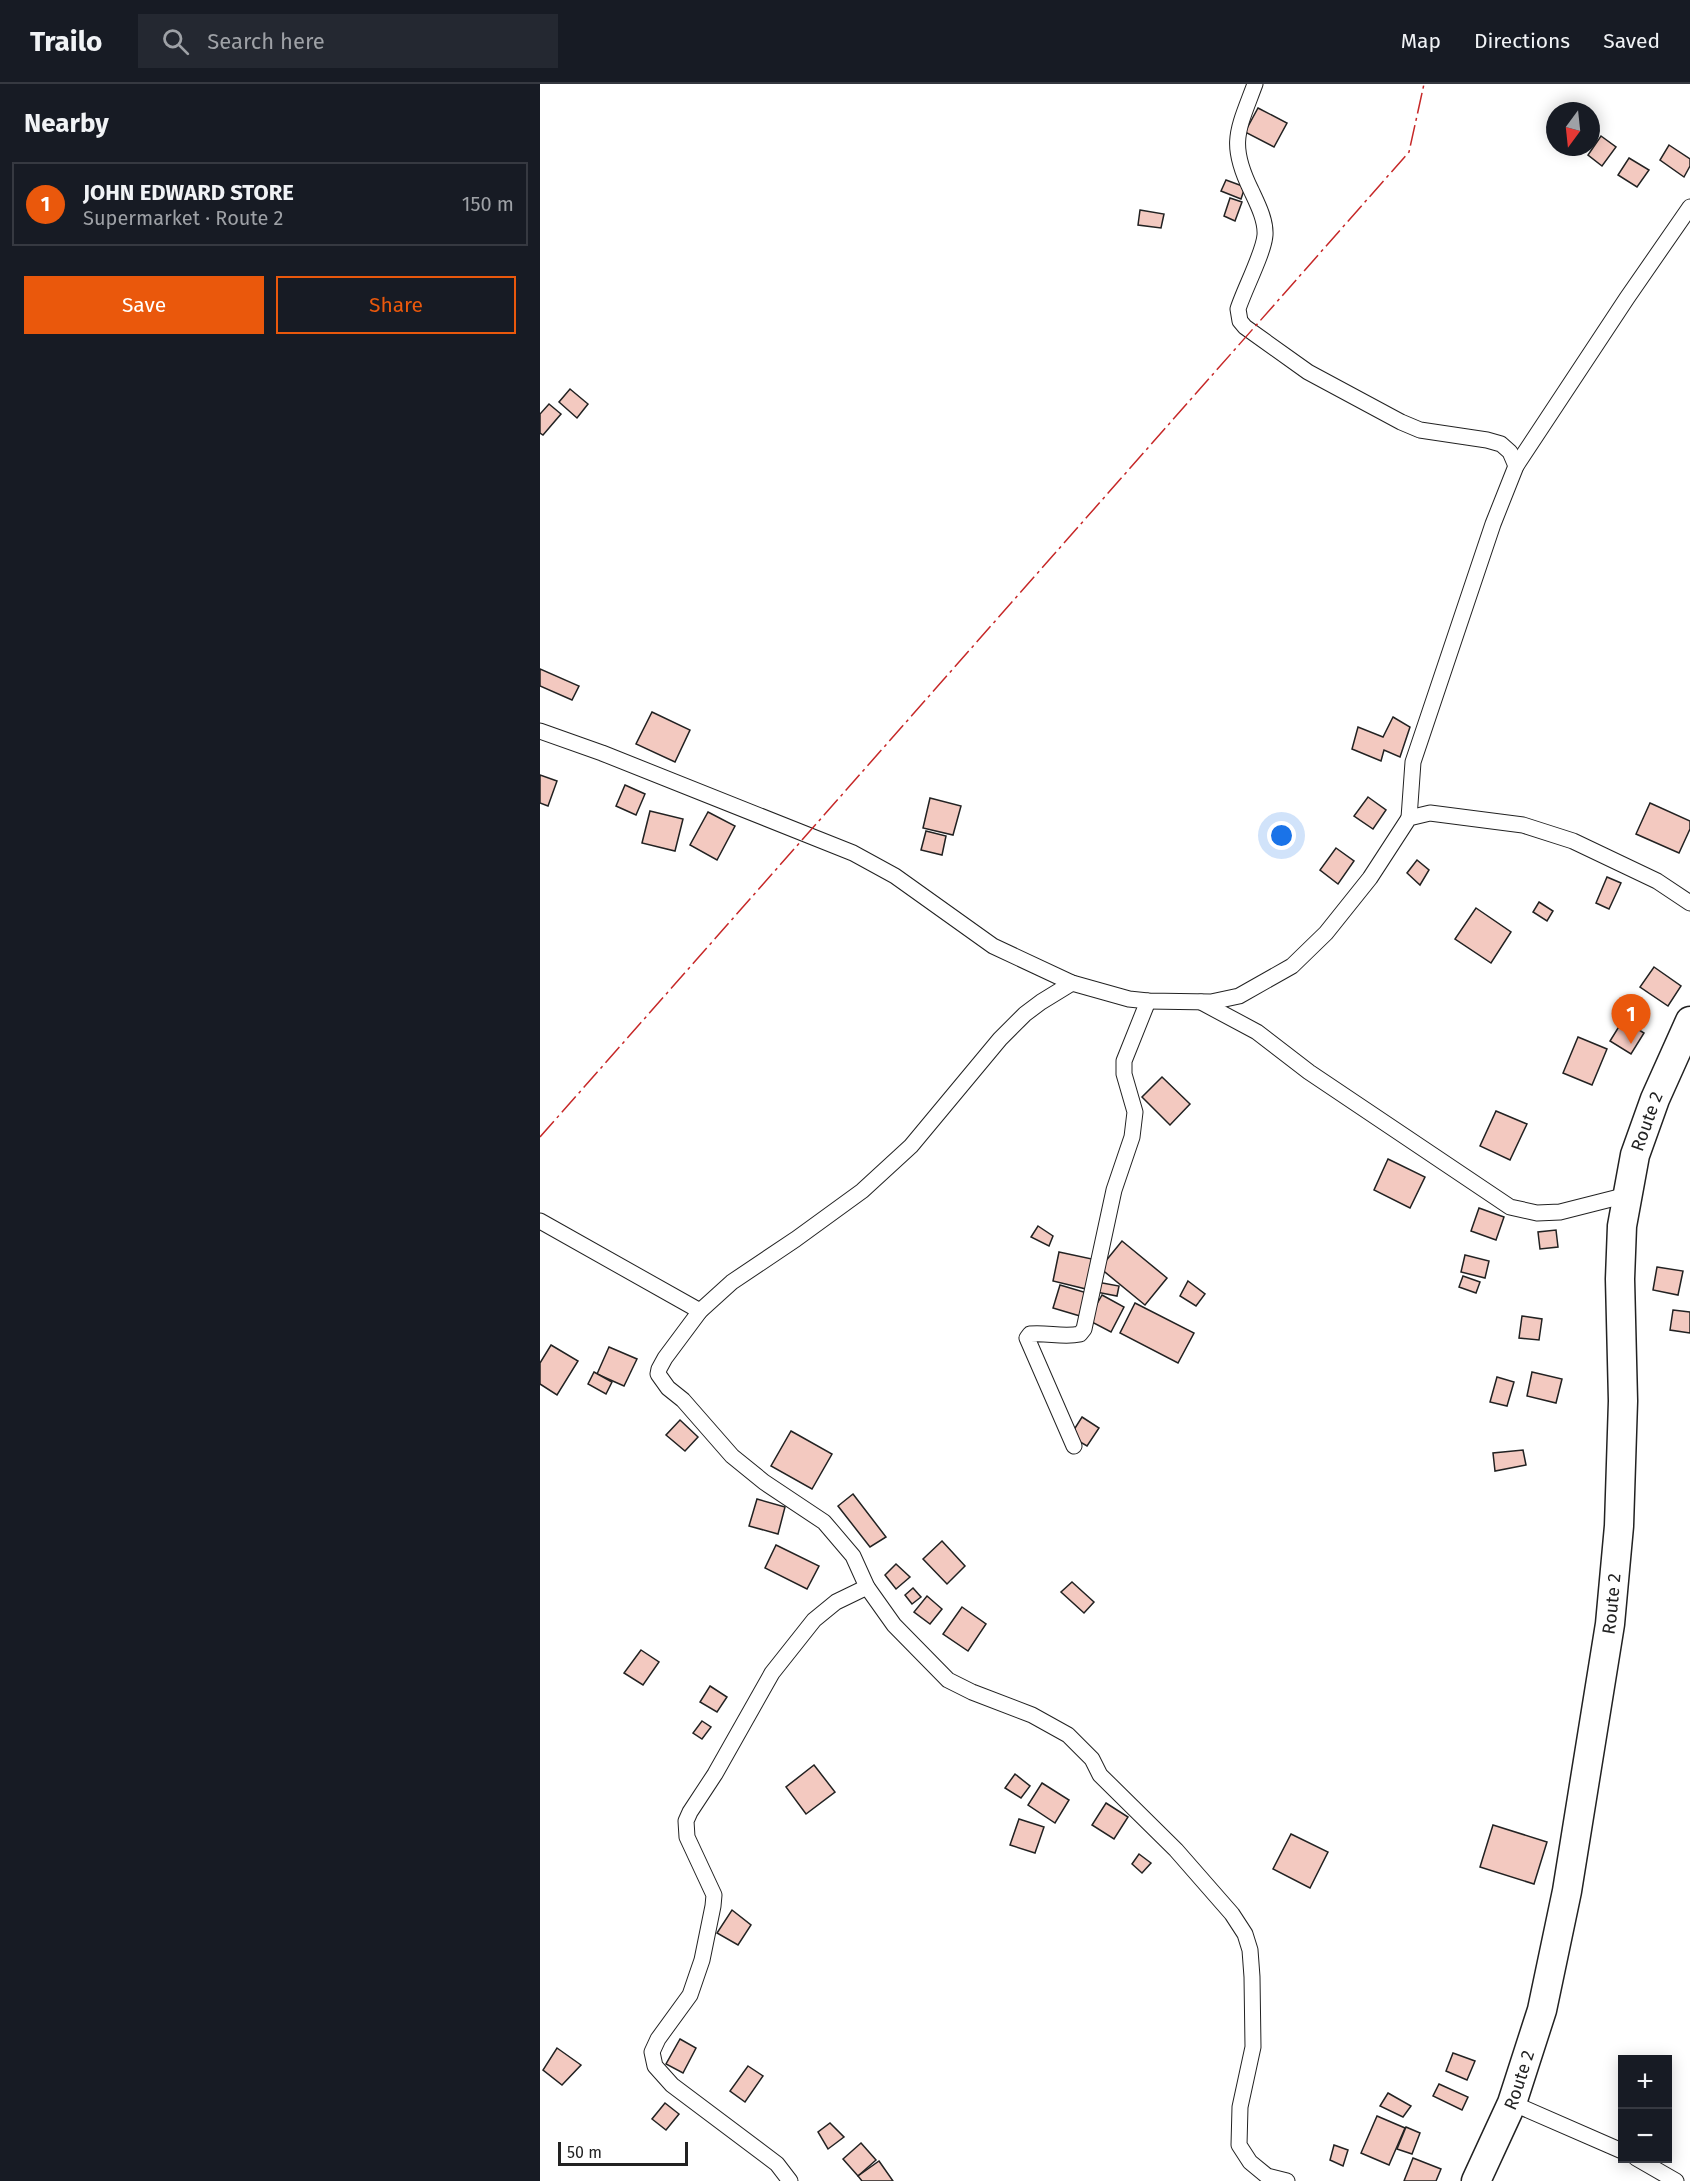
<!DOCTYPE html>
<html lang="en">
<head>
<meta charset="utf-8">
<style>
  :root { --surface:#171b24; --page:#242831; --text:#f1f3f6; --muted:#9ea1a6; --line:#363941; --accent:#ea580c }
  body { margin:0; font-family:"Fira Sans",sans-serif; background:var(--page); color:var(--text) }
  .controls { position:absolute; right:18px; bottom:18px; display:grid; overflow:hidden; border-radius:0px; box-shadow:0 3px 15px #0003 }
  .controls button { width:54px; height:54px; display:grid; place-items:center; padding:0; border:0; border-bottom:2px solid var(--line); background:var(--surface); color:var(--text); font:30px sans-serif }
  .compass { position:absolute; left:1006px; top:18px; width:54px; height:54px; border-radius:50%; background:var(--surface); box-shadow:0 3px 15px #0003; rotate:195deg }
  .scale { position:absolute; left:18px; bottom:15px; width:130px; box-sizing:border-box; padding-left:6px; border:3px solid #222; border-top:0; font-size:16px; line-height:21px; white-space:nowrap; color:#222; -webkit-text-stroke:4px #fff; paint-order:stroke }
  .you { position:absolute; left:742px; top:752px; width:21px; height:21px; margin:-15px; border:4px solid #fff; border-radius:50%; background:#1a73e8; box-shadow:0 0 0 9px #1a73e833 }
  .badge { display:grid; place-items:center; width:39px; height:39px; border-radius:50%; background:var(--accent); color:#fff; font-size:20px; font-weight:700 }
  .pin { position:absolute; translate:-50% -50px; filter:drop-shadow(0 2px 3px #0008) }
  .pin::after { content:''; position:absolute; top:32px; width:21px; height:18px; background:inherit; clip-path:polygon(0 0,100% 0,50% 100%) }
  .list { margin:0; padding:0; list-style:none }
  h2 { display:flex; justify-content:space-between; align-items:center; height:78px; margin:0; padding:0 24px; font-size:26px }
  h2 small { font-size:20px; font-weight:400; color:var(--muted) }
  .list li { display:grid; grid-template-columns:39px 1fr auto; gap:18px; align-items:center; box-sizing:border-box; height:84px; margin:0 12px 12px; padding:0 12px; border:2px solid var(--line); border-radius:0px }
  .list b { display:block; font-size:22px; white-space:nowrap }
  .list p { margin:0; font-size:20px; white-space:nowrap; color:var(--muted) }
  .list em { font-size:20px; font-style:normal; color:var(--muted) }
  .actions { display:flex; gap:12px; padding:18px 24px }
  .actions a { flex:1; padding:14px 0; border:2px solid var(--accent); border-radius:0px; text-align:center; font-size:21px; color:var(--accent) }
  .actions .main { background:var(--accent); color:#fff }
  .icon { flex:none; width:33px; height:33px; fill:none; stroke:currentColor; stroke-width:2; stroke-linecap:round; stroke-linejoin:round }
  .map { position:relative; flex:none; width:1150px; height:2097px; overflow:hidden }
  header { display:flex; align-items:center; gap:36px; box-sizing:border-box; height:84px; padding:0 30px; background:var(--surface); border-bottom:2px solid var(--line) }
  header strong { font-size:28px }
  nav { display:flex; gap:33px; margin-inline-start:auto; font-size:21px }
  .search { width:420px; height:54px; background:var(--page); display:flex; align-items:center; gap:15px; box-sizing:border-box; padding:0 21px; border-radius:0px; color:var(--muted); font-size:22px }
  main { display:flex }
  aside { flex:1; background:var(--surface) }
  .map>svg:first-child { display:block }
</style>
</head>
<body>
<header>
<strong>Trailo</strong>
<div class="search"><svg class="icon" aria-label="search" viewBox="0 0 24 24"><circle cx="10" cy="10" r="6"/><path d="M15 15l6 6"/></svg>Search here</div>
<nav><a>Map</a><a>Directions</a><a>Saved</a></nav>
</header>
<main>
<aside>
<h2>Nearby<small></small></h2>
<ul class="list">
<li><span class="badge">1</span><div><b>JOHN EDWARD STORE</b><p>Supermarket · Route 2</p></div><em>150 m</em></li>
</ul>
<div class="actions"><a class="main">Save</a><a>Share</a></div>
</aside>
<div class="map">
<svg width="1150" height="2097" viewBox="0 0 1150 2097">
  <rect width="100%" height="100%" fill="#fff"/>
  <!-- building -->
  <g fill="#f3c9c0" stroke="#222" stroke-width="1.5">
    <path d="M718,24l29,15 -13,24 -29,-15z"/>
    <path d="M1061,52l15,11 -14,19 -14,-11z"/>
    <path d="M1129,61l21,14v7l-6,11 -24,-17z"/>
    <path d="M1089,74l20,12 -12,17 -19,-12z"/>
    <path d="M686,96l19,7 -4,12 -20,-8z"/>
    <path d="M690,114l12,4 -7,19 -11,-5z"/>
    <path d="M600,126l24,4 -3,14 -23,-3z"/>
    <path d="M30,305l18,15 -11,14 -18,-16z"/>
    <path d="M9,320l12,10 -18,21 -3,-2v-19z"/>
    <path d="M0,585l39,17 -7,14 -32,-14z"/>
    <path d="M112,628l38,18 -15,32 -39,-18z"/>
    <path d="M853,633l17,10 -10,30 -16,-7 -3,11 -29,-12 6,-22 25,10z"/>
    <path d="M0,691l17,6 -9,25 -8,-3z"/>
    <path d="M85,701l20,9 -9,21 -20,-9z"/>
    <path d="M828,713l18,13 -13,19 -19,-13z"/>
    <path d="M390,714l31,8 -8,29 -30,-7z"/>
    <path d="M1110,719l40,18v8l-11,24 -43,-19z"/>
    <path d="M110,727l33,8 -8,32 -33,-8z"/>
    <path d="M168,728l27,14 -18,34 -27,-15z"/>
    <path d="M386,747l20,5 -4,19 -21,-5z"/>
    <path d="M796,764l18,13 -16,23 -18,-14z"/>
    <path d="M877,776l12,10 -9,15 -13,-12z"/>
    <path d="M1067,793l14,6 -12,26 -13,-6z"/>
    <path d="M999,818l14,9 -6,10 -14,-9z"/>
    <path d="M936,824l35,24 -20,31 -36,-24z"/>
    <path d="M1114,883l27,19 -13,20 -28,-19z"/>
    <path d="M1083,936l21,13 -13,21 -21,-13z"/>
    <path d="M1038,953l29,12 -15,36 -29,-12z"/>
    <path d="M622,993l28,27 -20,21 -28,-28z"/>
    <path d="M956,1027l31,13 -17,36 -30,-14z"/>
    <path d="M848,1075l37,18 -15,31 -36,-18z"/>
    <path d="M939,1124l25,9 -8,23 -25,-9z"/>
    <path d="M498,1142l15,10 -4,10 -18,-9z"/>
    <path d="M1016,1146l2,17 -18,2 -2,-17z"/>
    <path d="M582,1157l45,37 -22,27 -45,-37z"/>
    <path d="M519,1168l33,7 -6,30 -33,-8z"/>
    <path d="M925,1171l24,6 -4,17 -24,-6z"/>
    <path d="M1117,1183l26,4 -5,24 -25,-5z"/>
    <path d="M923,1192l17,6 -4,11 -17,-6z"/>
    <path d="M648,1197l17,13 -9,12 -16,-10z"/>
    <path d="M557,1198l22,4 -2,10 -21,-4z"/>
    <path d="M520,1201l27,8 -7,23 -27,-8z"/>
    <path d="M562,1211l22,12 -13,25 -23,-12z"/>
    <path d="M595,1219l59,30 -16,30 -58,-30z"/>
    <path d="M1133,1226l17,2v21l-20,-3z"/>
    <path d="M982,1232l20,3 -3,21 -20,-2z"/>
    <path d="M11,1261l27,16 -21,34 -17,-11v-21z"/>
    <path d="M69,1263l28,12 -13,27 -27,-12z"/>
    <path d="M54,1288l18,10 -6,12 -18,-10z"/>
    <path d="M992,1288l30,7 -6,24 -29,-7z"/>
    <path d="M957,1293l17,5 -7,24 -17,-4z"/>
    <path d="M542,1333l17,11 -12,18 -17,-10z"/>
    <path d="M140,1336l18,17 -13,14 -19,-16z"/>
    <path d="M251,1347l41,23 -20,35 -41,-23z"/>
    <path d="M983,1366l3,15 -31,6 -2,-18z"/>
    <path d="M313,1410l33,43 -16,10 -32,-41z"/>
    <path d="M217,1415l28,8 -7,27 -29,-8z"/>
    <path d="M402,1457l23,25 -18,18 -24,-25z"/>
    <path d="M236,1461l43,21 -12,23 -42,-21z"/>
    <path d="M356,1480l14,13 -14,12 -11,-14z"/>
    <path d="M532,1498l22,20 -10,11 -23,-21z"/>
    <path d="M373,1504l8,9 -9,7 -7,-9z"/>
    <path d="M387,1512l15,13 -12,15 -16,-12z"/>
    <path d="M422,1523l24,17 -18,27 -25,-17z"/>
    <path d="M101,1566l18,12 -16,23 -19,-12z"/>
    <path d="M170,1602l17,11 -10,15 -17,-10z"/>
    <path d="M162,1637l9,6 -9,12 -9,-6z"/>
    <path d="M274,1681l21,27 -29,22 -20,-27z"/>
    <path d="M475,1690l15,12 -9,12 -16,-10z"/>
    <path d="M502,1699l27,17 -14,23 -27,-18z"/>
    <path d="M566,1719l22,14 -14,22 -22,-14z"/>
    <path d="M479,1735l25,8 -9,26 -25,-8z"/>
    <path d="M953,1741l54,17 -13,42 -54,-17z"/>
    <path d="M751,1750l37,18 -18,36 -37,-19z"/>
    <path d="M599,1770l12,9 -9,10 -10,-9z"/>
    <path d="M192,1826l19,15 -13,20 -21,-12z"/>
    <path d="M140,1955l16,9 -13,25 -17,-9z"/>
    <path d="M17,1964l24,17 -19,20 -19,-15z"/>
    <path d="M913,1969l22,8 -8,19 -21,-9z"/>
    <path d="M208,1982l15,10 -18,26 -15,-11z"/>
    <path d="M899,2000l29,13 -6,13 -29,-14z"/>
    <path d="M848,2009l23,13 -8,11 -23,-11z"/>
    <path d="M125,2019l14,11 -13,16 -14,-11z"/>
    <path d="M837,2032l28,12 -16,37 -28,-12z"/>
    <path d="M290,2039l14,14 -16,12 -10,-17z"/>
    <path d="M866,2043l14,6 -8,21 -15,-5z"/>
    <path d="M321,2059l15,17 -18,16 -15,-17z"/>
    <path d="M794,2061l14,5 -5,16 -13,-6z"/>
    <path d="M873,2074l28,11 -5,12h-32z"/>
    <path d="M339,2077l14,20h-31l-4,-5z"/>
  </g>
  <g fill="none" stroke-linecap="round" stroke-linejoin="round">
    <defs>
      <g id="street">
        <path d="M715,0c-17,46 -27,59 -4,106 6,13 15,30 14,45 -1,17 -21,55 -27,74l2,12 5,6 63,45 93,50 19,8 67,10 14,4 9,8 6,14"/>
        <path d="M0,647l62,22 251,100 42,23 98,70 79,37 57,16 19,2 63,1 28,-6 53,-30 34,-33 44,-55 39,-60 21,-5 93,12 50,16 84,40 33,22"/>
        <path d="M869,734l4,-56 80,-238 23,-58 111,-168 63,-91"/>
        <path d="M532,899l-31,19 -16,12 -25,25 -89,107 -49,45 -66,48 -64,43 -32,29 -35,47 -6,11 -1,5 10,14 15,12 49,56 32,26 60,40 29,34 14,31 27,38 54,55 24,12 60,23 36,20 24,24 8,16 76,75 56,64 13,20 5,16 2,27 1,70 -13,60 -1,38 11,17 17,14 20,5"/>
        <path d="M661,918l56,30 52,40 201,135 27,6 23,-1 67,-17"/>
        <path d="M0,1137l160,90"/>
        <path d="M534,1362l-47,-108 3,-4c17,-2 33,4 50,0l4,-5 30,-139 18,-53 3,-25 -11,-38v-13l24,-60"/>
        <path d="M972,2019l110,48"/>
        <path d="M1096,2074l40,23"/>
        <path d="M250,2097l-13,-17 -105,-79 -17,-19 -3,-14 6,-13 32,-44 12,-35 11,-54 1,-11 -27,-58 -1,-16 4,-9 25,-38 57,-101 42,-53 22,-18 31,-15"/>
      </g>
      <g id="highway">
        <path id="s1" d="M936,2097l36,-78 30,-93 25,-119 43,-267 9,-98 4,-125 -3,-122 2,-53 13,-71 20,-56 35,-78"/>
      </g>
    </defs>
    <!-- street casing -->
    <use href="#street" stroke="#222" stroke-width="17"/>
    <!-- highway casing -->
    <use href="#highway" stroke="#222" stroke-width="31"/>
    <!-- street -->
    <use href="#street" stroke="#fff" stroke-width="15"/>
    <!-- highway -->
    <use href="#highway" stroke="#fff" stroke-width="28"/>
    <!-- power -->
    <path stroke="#c62828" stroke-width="1.5" stroke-dasharray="21 4.5 3 4.5" stroke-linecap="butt" d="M0,1053l869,-985 15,-68"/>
  </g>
  <g text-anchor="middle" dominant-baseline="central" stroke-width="4.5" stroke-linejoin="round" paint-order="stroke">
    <!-- street labels -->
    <g font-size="18" fill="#222" stroke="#fff">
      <text stroke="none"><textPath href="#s1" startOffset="1082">Route 2</textPath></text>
      <text stroke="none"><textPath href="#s1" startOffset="596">Route 2</textPath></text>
      <text stroke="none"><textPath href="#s1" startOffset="110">Route 2</textPath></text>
    </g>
  </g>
</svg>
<div class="controls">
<button>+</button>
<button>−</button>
</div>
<svg class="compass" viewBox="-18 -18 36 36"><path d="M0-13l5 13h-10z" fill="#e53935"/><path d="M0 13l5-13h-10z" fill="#9ea1a6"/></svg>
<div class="scale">50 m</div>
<div class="you"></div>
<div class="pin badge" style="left:1091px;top:960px">1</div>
</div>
</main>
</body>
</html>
